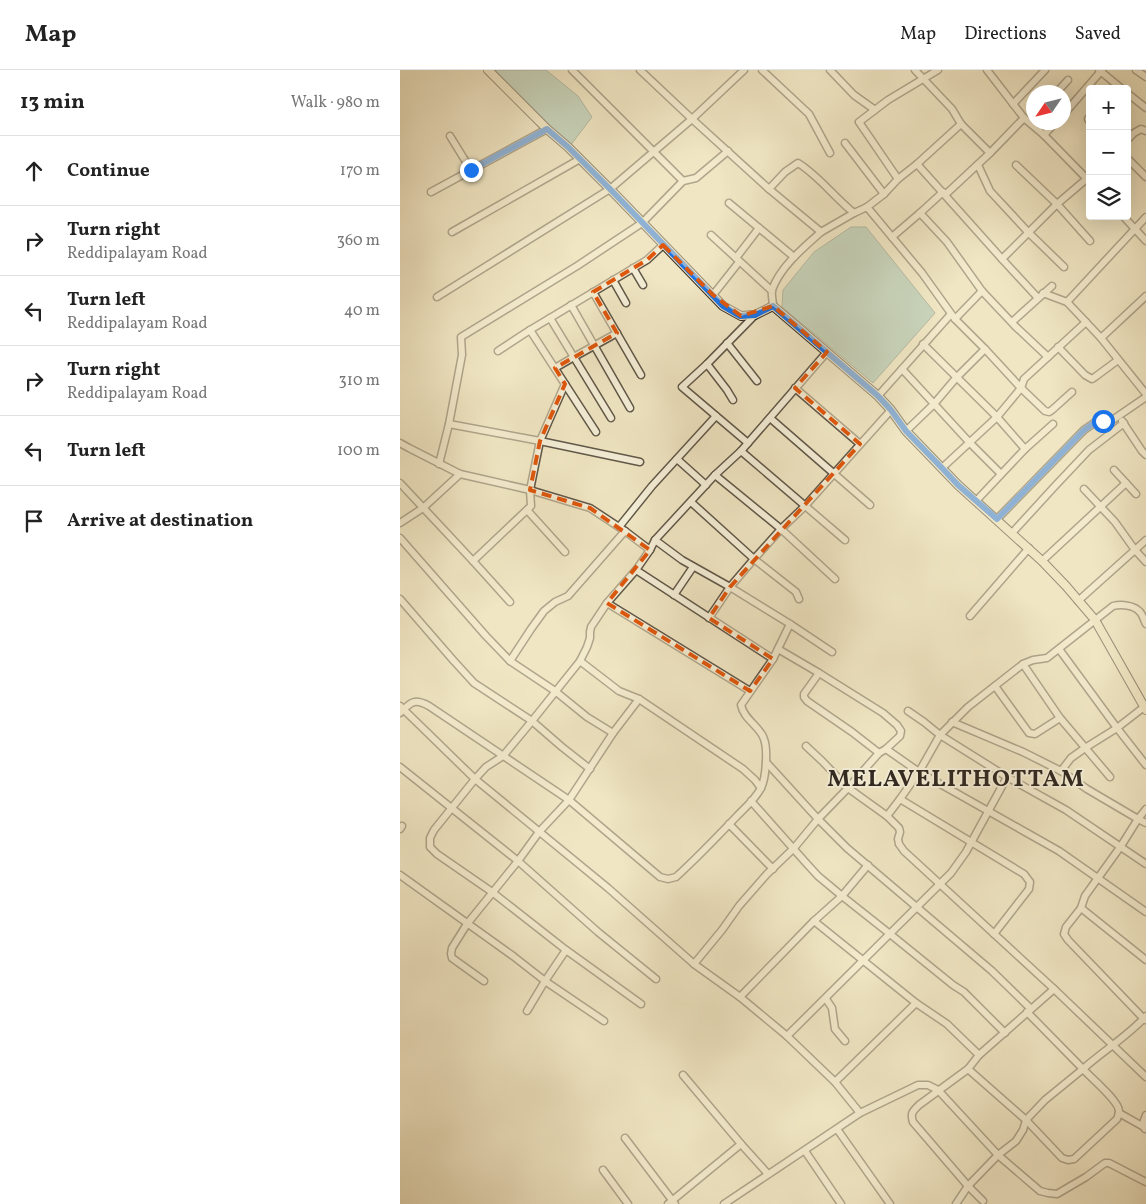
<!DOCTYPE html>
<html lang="en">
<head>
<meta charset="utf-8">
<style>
  :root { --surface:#fff; --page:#f2f2f2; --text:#222; --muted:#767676; --line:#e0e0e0 }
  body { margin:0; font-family:Vollkorn,serif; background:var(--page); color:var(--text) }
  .controls { position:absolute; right:15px; top:15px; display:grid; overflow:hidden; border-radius:5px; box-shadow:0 5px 20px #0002 }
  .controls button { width:45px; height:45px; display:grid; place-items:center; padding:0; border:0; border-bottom:1px solid var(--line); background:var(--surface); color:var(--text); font:25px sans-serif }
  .compass { position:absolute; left:626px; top:15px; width:45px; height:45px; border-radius:50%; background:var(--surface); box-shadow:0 5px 20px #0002; rotate:235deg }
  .stop { position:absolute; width:15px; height:15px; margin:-11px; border:4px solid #1a73e8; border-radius:50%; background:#fff }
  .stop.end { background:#1a73e8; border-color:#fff; box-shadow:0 1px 5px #0008 }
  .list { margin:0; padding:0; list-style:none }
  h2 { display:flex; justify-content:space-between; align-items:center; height:65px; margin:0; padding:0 20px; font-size:21px }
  h2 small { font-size:16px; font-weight:400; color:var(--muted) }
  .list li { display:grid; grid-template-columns:32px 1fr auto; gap:15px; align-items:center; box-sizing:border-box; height:70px; padding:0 20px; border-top:1px solid var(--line) }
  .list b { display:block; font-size:19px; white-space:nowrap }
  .list p { margin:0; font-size:16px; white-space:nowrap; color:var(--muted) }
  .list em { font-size:16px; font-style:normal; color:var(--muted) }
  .icon { flex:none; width:28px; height:28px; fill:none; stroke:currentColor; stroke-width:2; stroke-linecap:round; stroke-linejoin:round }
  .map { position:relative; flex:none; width:746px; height:1134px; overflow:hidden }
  header { display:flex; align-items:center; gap:30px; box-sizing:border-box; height:70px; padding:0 25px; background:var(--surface); border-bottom:1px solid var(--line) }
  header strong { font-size:24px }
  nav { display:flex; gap:28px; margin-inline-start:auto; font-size:18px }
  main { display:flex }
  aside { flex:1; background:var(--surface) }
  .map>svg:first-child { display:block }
</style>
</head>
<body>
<header>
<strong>Map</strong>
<nav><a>Map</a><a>Directions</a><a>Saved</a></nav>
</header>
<main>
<aside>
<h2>13 min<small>Walk · 980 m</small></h2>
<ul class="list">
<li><svg class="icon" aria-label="ahead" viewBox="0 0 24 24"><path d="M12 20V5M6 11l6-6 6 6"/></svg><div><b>Continue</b></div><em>170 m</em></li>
<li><svg class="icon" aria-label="right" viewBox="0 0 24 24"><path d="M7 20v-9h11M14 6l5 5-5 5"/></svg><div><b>Turn right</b><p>Reddipalayam Road</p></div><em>360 m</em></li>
<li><svg class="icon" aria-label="left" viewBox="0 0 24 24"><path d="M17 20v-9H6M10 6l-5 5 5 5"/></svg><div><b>Turn left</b><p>Reddipalayam Road</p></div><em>40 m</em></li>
<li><svg class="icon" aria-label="right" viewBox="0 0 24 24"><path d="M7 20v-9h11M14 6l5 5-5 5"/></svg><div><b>Turn right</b><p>Reddipalayam Road</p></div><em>310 m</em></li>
<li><svg class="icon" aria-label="left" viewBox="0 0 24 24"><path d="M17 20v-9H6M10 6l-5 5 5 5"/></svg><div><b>Turn left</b></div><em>100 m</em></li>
<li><svg class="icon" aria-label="arrive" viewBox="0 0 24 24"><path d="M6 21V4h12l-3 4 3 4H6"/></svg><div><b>Arrive at destination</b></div></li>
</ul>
</aside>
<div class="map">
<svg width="746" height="1134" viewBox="0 0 746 1134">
  <rect width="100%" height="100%" fill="#f0e6c3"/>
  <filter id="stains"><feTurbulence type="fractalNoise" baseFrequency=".004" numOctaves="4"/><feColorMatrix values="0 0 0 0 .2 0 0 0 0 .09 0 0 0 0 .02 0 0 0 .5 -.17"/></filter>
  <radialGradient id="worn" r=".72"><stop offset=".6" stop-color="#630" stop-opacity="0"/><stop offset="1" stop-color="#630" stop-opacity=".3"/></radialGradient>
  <!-- water -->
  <g fill="#9ac0b4" stroke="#708379">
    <path d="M95,0h51l32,26 14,21 -22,29z"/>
    <path d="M451,157h15l69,86 -62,70 -91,-76 1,-17 31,-38z"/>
  </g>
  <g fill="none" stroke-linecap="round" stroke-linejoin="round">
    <defs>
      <g id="minor">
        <path d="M172,0l111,111"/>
        <path d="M240,0l52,49 52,-49"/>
        <path d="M362,0l47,44 21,39"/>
        <path d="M430,0l24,25 21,15"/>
        <path d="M587,0l37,48 20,17 45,46"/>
        <path d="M699,0l23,19"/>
        <path d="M736,0l10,7"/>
        <path d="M657,22l11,-12"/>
        <path d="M727,23l19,15"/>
        <path d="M613,34l32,-34"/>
        <path d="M664,44l38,-44"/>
        <path d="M690,46l-2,3 2,3"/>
        <path d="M561,54l29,29 34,-35"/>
        <path d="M644,65l12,-13"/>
        <path d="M50,66l21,34"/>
        <path d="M727,70l7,-7 7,-4 5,2"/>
        <path d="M445,73l39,51"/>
        <path d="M727,88l19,19"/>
        <path d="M517,94l85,95 55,-55 33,-28"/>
        <path d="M578,95l12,26 38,41 36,35"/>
        <path d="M616,95l41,39 33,37"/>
        <path d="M498,109l-39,-57 29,-22 50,-30"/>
        <path d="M369,119l16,-17 13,-9c21,13 36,34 56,50l13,-6 17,-13 14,-15 19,-15 44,-40 -9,-15 -37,-39"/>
        <path d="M31,122l116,-63"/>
        <path d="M545,125l45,-42"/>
        <path d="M329,133l65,54"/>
        <path d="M467,137l55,66 33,46 30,30 -29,29 -22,26 -28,27"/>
        <path d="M520,143l23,-21"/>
        <path d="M723,146l23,25"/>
        <path d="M52,162l128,-73"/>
        <path d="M421,162l33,-19"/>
        <path d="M311,165l61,56"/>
        <path d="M492,167l28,-24 27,29 35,49 33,35 33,31"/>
        <path d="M336,188l23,-30"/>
        <path d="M602,189l36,39"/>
        <path d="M233,198l10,17"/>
        <path d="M213,210l13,23"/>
        <path d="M193,222l48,83"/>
        <path d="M643,223l24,9 34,36 45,56"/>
        <path d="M313,225l26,-33"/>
        <path d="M37,227l173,-108 82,-70 77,70 52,43c-17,15 -41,35 -49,58 -1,4 1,11 1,16"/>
        <path d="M667,232l79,-85"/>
        <path d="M171,235l59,103"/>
        <path d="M150,248l61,100"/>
        <path d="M555,249l27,-28"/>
        <path d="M612,252l40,-36"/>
        <path d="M130,260l66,102"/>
        <path d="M701,268l45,-42"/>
        <path d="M327,273l30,38"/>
        <path d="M523,274l74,73 28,32"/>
        <path d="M658,277l27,28 7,4 3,-2 23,-17"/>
        <path d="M585,279l36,39 24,23 4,1 3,-2 20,-18"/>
        <path d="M98,281l32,-21 117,-70 16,-15"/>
        <path d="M307,294l20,26 6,10"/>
        <path d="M155,298l19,-11 43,-24"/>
        <path d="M502,299l68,74 31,31"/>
        <path d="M395,318l65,56"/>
        <path d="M478,326l73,-82"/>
        <path d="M370,348l100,87"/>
        <path d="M722,351l20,30 4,4"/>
        <path d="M49,354l91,17 100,21"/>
        <path d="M0,373l9,5 51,26 70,16 60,18 35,23 25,19"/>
        <path d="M348,373l-66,-56 25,-23 48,-49"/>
        <path d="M341,381l104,89"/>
        <path d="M277,389l29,26"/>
        <path d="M39,394l10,-40 13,-69 -1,-18 116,-71 65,-43 41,-42 13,-3 32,-27"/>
        <path d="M542,398l55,-51 24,-29 3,-9 62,-57"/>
        <path d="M714,400l22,24"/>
        <path d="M315,405l66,54 54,50"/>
        <path d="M0,413l73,78 58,-55 -1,-16 10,-49 25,-57"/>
        <path d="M684,419l31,33 20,28 11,12"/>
        <path d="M576,431l49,-52 28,-25"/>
        <path d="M291,432l63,57 42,33 3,7"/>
        <path d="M127,440l38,42"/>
        <path d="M597,449l87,-89 13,-9 11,1 3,-1 35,-24"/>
        <path d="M0,453l23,-15 37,-34"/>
        <path d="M219,457l33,-41 64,-70"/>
        <path d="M612,463l43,-47 34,-36 35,-27"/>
        <path d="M0,468l86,98 24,25 45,30 32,26 26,16"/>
        <path d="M255,470l27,20 48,27 60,37 -17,35"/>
        <path d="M73,491l37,41"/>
        <path d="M642,491l84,-78"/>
        <path d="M274,525l19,-28"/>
        <path d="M0,529l53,61 21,23 58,38 30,26 28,22"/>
        <path d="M678,531l68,-61"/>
        <path d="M207,533l143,88"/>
        <path d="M570,546l59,-68"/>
        <path d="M309,548l21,-31 24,-28 27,-30 24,-23 86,-96"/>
        <path d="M390,554l42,28"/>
        <path d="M378,579l41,24 64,40 14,12 4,6 -1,5 -14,13"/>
        <path d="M659,579l58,79 29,37"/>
        <path d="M110,591l21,-32 13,-18 11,-9 13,-6 57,-65"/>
        <path d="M180,591l39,30 20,8 104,70 12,11 6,8"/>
        <path d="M623,594l37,54 50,59"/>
        <path d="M419,603l-15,21v3l3,4 45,31 27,21 7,-4 33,23 140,79 87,61"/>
        <path d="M595,616l34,47 6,1 25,-16"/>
        <path d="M0,636l75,73 133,109 86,76 46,33 47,39 164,-163 15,-21 41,-75"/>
        <path d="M744,637l-27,21 -32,20 -14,10 -10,13 26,18 51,30 8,-10"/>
        <path d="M508,641l16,11 16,13 67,42 59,33 80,54"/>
        <path d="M0,643c11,-11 14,-15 29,-7l140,94 91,77 8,2 8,-2c22,-20 42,-41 62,-62 8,-8 18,-17 23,-27 5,-10 7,-38 3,-49 -4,-13 -20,-19 -23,-34l32,-46 -137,-89"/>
        <path d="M552,652l71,30 38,19"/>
        <path d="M406,676l16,15 26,27 39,28 13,-17 19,-27 21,-37 28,-28 55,-43 10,-4 14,-2 66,-52c8,-2 21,-1 27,6 3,3 4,9 6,12"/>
        <path d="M366,692l52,57 30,-31 31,-35"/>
        <path d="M0,697l118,94 80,71 58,47"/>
        <path d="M500,729l124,75 6,8 -1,7 -35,45"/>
        <path d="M351,731l56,63 11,12 24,20 48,38 63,51 11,7 41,41"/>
        <path d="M487,746l12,12 1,4 -2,7 1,5 5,7 150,138 92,88"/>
        <path d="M746,753l-8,-4 -17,27 -36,50 -4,12 65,52"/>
        <path d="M329,754l44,45"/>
        <path d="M0,759l2,-3"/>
        <path d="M0,805l113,81 32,25 59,40"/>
        <path d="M681,838l-15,19 -2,7 4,6 77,80"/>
        <path d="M414,851l102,82 31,21 32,31"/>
        <path d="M294,894l28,-34 17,-24 28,-32 27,-26 24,-29 29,29 145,123 39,38"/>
        <path d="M84,911l-32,-23 -1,-4 1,-6 15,-24 51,-63 21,-29 30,-32 44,-67 26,-34"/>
        <path d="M340,927l74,-76 28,-25 26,-31"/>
        <path d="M426,929l6,9 3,21 10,12"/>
        <path d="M241,934l-75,-54 -74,-58 -55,-38 -7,-7v-9l4,-8 41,-51 11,-12 17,-11 29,-35 48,-60 7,-14 3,-9v-6l1,-5 16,-24 29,-33 14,-20 5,-10 60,-65 26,-24 86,-99"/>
        <path d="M127,941l18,-30 21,-31"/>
        <path d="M627,942l56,57c20,-18 45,-33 63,-53"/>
        <path d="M387,966l48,46 25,31"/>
        <path d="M283,1005l58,69 27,30"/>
        <path d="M435,1012l81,-79"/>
        <path d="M719,1043l25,14"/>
        <path d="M437,1059l53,75"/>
        <path d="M745,1059l-2,-6 3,-8"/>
        <path d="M225,1068l50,66"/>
        <path d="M405,1081l36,53"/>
        <path d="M203,1100l25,34"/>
        <path d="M583,1131l-15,-15 -55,-64c-3,-9 0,-11 6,-17l49,-36 11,-14 75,-66"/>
        <path d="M268,1134l73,-60"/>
        <path d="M324,1134l136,-91 58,-28h10l10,5 60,65 42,36 8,2 9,1 29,-17 19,-14h4l37,19"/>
        <path d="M556,1134l12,-18 30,-31 18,-14 7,-11 3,-10 19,-20 38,-31c7,8 36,32 36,42 0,3 -1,5 -2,8l-43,40 -6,1 -6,-2 -36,-38 -58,-51"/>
      </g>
      <path id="major" d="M88,0l59,59 21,18 42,42 113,117 18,10 14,-1 18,-9 105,90 13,14 15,21 52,54 84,76 24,25 29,34 51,90"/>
    </defs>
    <!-- minor casing -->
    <use href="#minor" stroke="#615849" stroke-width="9"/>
    <!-- major casing -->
    <use href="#major" stroke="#312820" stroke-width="10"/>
    <!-- minor -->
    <use href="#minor" stroke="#f5efd8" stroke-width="6"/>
    <!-- major -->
    <use href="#major" stroke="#f0e6c3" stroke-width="8"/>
  </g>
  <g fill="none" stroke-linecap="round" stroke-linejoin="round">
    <!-- route -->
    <path stroke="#1a73e8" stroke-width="6" d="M71,100l76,-41 21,18 42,42 113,117 17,10 15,-1 18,-9 105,90 13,14 15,21 36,37 16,17 39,34 87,-89 13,-9h6"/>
  </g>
  <!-- marked area -->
  <path d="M0 0H746V1134H0ZM263,175l50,50 28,21 32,-10 54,46 -32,36 65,56 -130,143 -21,31 64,41 -23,32 -143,-88 43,-53 -60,-42 -60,-18 10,-49 25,-57 -10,-16 62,-35 -24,-41 54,-32z" fill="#f0e6c3" fill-opacity=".55" fill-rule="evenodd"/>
  <path fill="none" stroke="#df570d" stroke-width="4" stroke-dasharray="10 6" stroke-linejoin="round" d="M263,175l50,50 28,21 32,-10 54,46 -32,36 65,56 -130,143 -21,31 64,41 -23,32 -143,-88 43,-53 -60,-42 -60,-18 10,-49 25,-57 -10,-16 62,-35 -24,-41 54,-32z"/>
  <g text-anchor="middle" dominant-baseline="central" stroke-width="4" stroke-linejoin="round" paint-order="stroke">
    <!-- district labels -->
    <g font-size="24" font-weight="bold" letter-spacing="1" fill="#312820" stroke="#f5efd8">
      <text x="556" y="710">MELAVELITHOTTAM</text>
    </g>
  </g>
  <rect width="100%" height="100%" filter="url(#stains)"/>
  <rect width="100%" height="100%" fill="url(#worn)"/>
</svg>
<div class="controls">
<button>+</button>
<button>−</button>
<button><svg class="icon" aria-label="layers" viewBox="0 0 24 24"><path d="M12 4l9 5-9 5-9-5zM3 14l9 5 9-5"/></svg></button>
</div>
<svg class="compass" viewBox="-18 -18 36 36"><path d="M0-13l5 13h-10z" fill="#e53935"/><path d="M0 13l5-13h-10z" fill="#767676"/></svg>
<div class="stop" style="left:703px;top:351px"></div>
<div class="stop end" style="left:71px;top:100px"></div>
</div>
</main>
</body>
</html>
